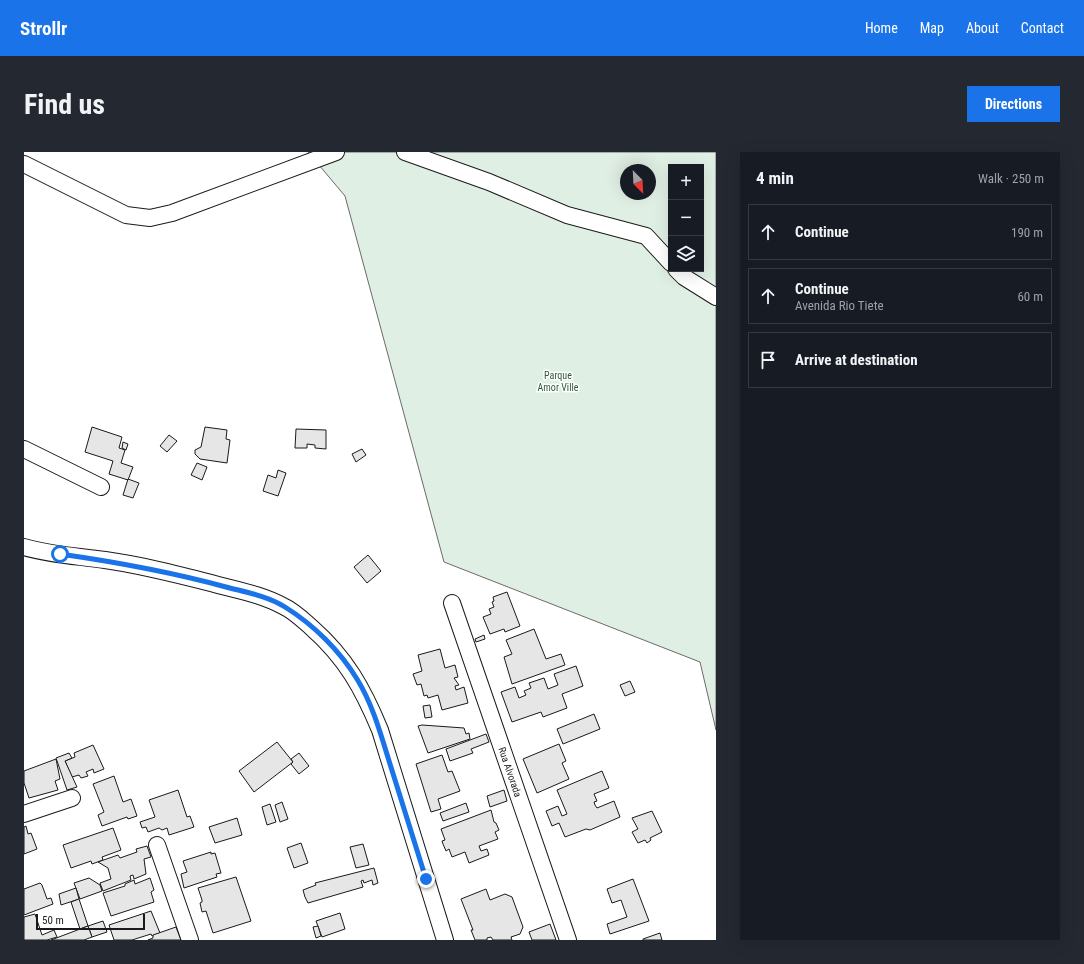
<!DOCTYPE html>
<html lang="en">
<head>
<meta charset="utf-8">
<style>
  :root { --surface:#171b24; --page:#242831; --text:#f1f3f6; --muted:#9ea1a6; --line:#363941; --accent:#1a73e8 }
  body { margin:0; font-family:"Roboto Condensed",sans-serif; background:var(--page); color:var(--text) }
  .controls { position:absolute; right:12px; top:12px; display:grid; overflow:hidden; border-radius:0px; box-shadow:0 4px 16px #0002 }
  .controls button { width:36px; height:36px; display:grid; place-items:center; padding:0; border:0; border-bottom:1px solid var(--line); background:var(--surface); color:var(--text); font:20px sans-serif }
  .compass { position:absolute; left:596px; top:12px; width:36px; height:36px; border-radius:50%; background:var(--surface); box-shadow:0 4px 16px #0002; rotate:156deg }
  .scale { position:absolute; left:12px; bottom:10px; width:109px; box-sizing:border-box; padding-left:4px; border:2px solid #1a1a1a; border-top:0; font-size:11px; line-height:14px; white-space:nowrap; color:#1a1a1a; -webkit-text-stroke:3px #fff; paint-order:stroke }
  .stop { position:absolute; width:12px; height:12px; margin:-9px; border:3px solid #1a73e8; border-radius:50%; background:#fff }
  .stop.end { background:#1a73e8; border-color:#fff; box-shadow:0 1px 4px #0008 }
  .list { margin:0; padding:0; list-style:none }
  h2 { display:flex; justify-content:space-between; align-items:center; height:52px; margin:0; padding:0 16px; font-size:17px }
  h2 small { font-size:13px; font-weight:400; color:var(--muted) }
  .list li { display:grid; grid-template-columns:26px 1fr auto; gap:12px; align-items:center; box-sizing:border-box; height:56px; margin:0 8px 8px; padding:0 8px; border:1px solid var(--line); border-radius:0px }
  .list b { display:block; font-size:15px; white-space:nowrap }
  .list p { margin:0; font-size:13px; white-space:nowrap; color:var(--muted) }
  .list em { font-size:13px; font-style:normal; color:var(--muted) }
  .icon { flex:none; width:22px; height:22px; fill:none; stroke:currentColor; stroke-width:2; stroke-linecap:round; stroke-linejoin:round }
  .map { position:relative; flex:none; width:692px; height:788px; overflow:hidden; border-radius:0px }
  header { display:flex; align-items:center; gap:24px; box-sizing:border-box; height:56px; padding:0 20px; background:var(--accent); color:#fff }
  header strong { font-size:19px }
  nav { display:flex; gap:22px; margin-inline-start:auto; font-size:14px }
  .intro { display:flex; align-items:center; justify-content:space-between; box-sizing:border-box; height:96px; padding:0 24px }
  h1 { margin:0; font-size:28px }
  .button { padding:10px 18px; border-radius:0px; background:var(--accent); color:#fff; font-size:14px; font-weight:700 }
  main { display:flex; gap:24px; padding:0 24px }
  aside { flex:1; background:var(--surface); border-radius:0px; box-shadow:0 4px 16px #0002 }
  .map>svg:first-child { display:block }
</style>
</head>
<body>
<header>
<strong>Strollr</strong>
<nav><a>Home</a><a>Map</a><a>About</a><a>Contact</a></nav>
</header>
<div class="intro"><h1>Find us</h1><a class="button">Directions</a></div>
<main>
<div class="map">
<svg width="692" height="788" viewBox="0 0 692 788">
  <rect width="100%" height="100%" fill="#fff"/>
  <!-- green -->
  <path fill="#e0efe3" stroke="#6a6a6a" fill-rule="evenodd" d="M284,0h408v578l-16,-68 -256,-100 -99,-366zM647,15h30v102h-30zM602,18h24v24h-24z"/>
  <!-- building -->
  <g fill="#e6e6e6" stroke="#1a1a1a">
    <path d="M68,275l30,10 -3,11 6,2 -4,13 12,4 -5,13 -19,-6 4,-13 -28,-9z"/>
    <path d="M181,275l22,3 -1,9 4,1 -3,23 -27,-4 -5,-5v-4l6,-3z"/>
    <path d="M272,277l30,1v19l-11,-1v-3l-8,-1v4h-12z"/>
    <path d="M145,283l8,6 -10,11 -7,-6z"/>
    <path d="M99,290l5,2 -2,6 -4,-2z"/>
    <path d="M338,297l4,6 -10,7 -4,-8z"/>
    <path d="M173,311l10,4 -5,13 -11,-5z"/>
    <path d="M254,318l8,3 -8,23 -15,-5 5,-16 8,3z"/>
    <path d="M104,327l11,4 -6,15 -10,-3z"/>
    <path d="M344,403l13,16 -14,12 -13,-16z"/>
    <path d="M483,440l13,34 -15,6 -1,-3 -14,5 -7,-17 8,-3 -2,-5 5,-2 -2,-5 2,-1 -1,-4z"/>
    <path d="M510,477l12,30 15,-5 4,11 -53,19 -8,-27 8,-3 -6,-14z"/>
    <path d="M460,483l1,4 -9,3 -1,-3z"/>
    <path d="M416,497l5,19 10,-3 3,12 -4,1 5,7 -4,1 1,4 8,-3 4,16 -26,7 -4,-15 -10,3 -1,-3 -3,1 -3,-12 -4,1 -4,-11 9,-3 -4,-16z"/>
    <path d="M552,514l7,20 -21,8 5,14 -24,9 -2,-5 -29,10 -11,-30 14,-5 4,11 7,-3 -2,-4 7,-3 -2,-5 15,-5 4,11 10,-4 -4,-11z"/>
    <path d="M606,529l5,11 -10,4 -5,-11z"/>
    <path d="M406,553l2,12 -7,1 -2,-12z"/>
    <path d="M570,562l6,15 -37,15 -6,-15z"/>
    <path d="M398,573l42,3 2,6 3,-1 1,6 -42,14 -10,-27z"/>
    <path d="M462,582l3,8 -18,7 2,4 -23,8 -4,-12z"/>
    <path d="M253,590l16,20 -39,30 -15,-21z"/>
    <path d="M535,592l7,17 -4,2 7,16 -32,14 -14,-34z"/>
    <path d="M69,593l11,24 -10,4 -1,-4 -7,3 2,4 -7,2 -2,-3 -7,2 -7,-16 10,-4 -1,-4z"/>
    <path d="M45,601l3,5 -7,3 12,26 -10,3 -11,-32z"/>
    <path d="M275,601l10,13 -10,8 -8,-10 2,-2 -2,-3z"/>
    <path d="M418,603l6,17 4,-1 8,20 -22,8 3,10 -10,3 -15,-48z"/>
    <path d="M32,607l4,20 -5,2 3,9 -29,8 -5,-15v-12z"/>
    <path d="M578,619l7,17 -15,6 3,7 -3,1 1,3 2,3 17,-7 6,16 -30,13 -4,-1 -21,8 -6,-14 -7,3 -6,-15 12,-5 4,10 5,-2 -10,-24z"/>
    <path d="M90,624l9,26 8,-3 6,17 -9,3 -1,-2 -25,9 -4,-11 6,-3 -11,-28z"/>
    <path d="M154,638l9,27 3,-1 4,11 -25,8 -2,-7 -5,2 -3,-2 -11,4 -2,-5 -4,1 -2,-6 15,-5 -6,-17z"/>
    <path d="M480,638l3,11 -17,6 -3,-11z"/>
    <path d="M258,650l6,17 -8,3 -5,-17z"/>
    <path d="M442,651l3,9 -26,9 -3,-8z"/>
    <path d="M246,652l6,18 -9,3 -5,-18z"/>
    <path d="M467,658l3,12 2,1 3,7 -4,2 3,7 -19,7 2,5 6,-2 2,6 -20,8 -4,-11 -13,5 -3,-8 -3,2 -3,-7 -1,-3 3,-1 -4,-11z"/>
    <path d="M628,659l10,21 -12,6 1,2 -4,3 -2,-3 -7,3 -6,-11 6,-3 -6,-11z"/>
    <path d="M213,666l5,17 -27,8 -6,-16z"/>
    <path d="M2,674l2,8 3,-1 6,16 -13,5v-27z"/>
    <path d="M89,676l8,22 -19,7 1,3 -11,4 -1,-3 -20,7 -8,-23z"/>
    <path d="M277,691l7,20 -14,5 -7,-20z"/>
    <path d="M339,692l6,21 -13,3 -6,-21z"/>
    <path d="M123,694l4,11 -7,2 2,15 -12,5 -1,-4 -3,1 1,4 -28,11 -3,-8 11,-4 -3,-11 -10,-6 20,-7 2,3 17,-6 -1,-3z"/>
    <path d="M187,700v2l4,-1 6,20 -5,1 1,3 -33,11 -3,-14 6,-2 -4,-11z"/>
    <path d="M350,716l4,15 -5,2 -1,-5 -8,3 -1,-3 -2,1 2,6 -55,16 -3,-6 -2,-7 13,-5 -1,-2z"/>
    <path d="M212,725l15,44 -38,12 -7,-22 -4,1 -2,-9 2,-1v-2l-4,-12z"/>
    <path d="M65,726l11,7 2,6 -22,8 -6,-16z"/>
    <path d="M126,726l4,12 -3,2 3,10 -43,14 -8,-23 22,-7v-2l9,-4 1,4z"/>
    <path d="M609,727l16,42 -39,13 -3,-10 20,-7 -6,-17 -9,3 -5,-14z"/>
    <path d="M16,731l2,2 5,14 4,-1 2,6 -29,11v-26z"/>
    <path d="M52,736l3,11 -18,6 -2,-11z"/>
    <path d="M462,737l4,11 15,-6 7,3 11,30 -3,7 -9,3 1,3h-19l-2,-3 -4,1v2h-12l-4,-10h2l-12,-31z"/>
    <path d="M55,747l9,27 -8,3 -9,-27z"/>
    <path d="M127,759l9,22 -8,3 -1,-2 -19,6h-18l-5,-15z"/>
    <path d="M316,761l5,16 -23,8 -6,-16z"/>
    <path d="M11,762l7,21 12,-5 3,7 -10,3h-23v-23z"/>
    <path d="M79,769l4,11 -15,5 -4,-11z"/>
    <path d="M526,772l6,16h-24l-3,-8z"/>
    <path d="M64,774l4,11 -8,3h-33z"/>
    <path d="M294,774l3,10 -5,2 -3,-11z"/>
    <path d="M152,775l5,13h-33l5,-2v-3z"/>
    <path d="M636,781l2,7h-19v-1z"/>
  </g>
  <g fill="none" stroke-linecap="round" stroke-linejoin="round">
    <defs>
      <g id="minor">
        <path d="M381,0l84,30 78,33 79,21 25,27"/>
        <path d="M0,12l102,51 24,3 22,-5 164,-61"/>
        <path d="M652,117l8,8 32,20"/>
        <path d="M0,297l77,38"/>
        <path d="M0,395c26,8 54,9 81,13 36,5 71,14 106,23 25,7 50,11 72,23 11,5 20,14 29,22 34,30 51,61 68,102l65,210"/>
        <path d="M428,451l116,337"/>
        <path d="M0,662l48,-16"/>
        <path d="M133,693l33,95"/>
      </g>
    </defs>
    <!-- minor casing -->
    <use href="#minor" stroke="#1a1a1a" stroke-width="18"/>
    <!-- minor -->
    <use href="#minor" stroke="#fff" stroke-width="16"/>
  </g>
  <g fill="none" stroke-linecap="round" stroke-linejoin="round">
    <!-- route -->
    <path stroke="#1a73e8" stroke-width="5" d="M36,402c56,8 111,18 166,33 19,5 42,9 59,20 29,18 55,44 72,72 16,26 24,56 33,85 12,38 24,77 36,115"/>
  </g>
  <g text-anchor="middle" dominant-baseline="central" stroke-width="3" stroke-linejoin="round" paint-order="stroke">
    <!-- park labels -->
    <g font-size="10" fill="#2b5a34" stroke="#fff">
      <text x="534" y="223">Parque<tspan x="534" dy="12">Amor Ville</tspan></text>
    </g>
    <!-- street labels -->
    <g font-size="10" fill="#1a1a1a" stroke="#fff">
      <text transform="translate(486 620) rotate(71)">Rua Alvorada</text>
    </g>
  </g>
</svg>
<div class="controls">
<button>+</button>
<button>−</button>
<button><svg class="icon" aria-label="layers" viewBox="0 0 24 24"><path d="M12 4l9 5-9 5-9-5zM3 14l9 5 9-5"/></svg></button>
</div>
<svg class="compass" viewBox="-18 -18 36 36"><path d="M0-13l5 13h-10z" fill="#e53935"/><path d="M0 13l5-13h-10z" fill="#9ea1a6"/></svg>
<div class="scale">50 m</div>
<div class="stop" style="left:36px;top:402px"></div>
<div class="stop end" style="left:402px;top:727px"></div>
</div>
<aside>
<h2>4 min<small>Walk · 250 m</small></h2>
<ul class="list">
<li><svg class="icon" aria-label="ahead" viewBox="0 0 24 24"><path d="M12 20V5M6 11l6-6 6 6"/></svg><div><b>Continue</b></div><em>190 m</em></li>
<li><svg class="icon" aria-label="ahead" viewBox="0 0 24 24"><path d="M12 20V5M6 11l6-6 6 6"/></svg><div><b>Continue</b><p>Avenida Rio Tiete</p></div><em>60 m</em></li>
<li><svg class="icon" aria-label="arrive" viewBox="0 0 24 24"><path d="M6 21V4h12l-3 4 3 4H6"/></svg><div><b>Arrive at destination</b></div></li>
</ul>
</aside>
</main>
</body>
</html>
